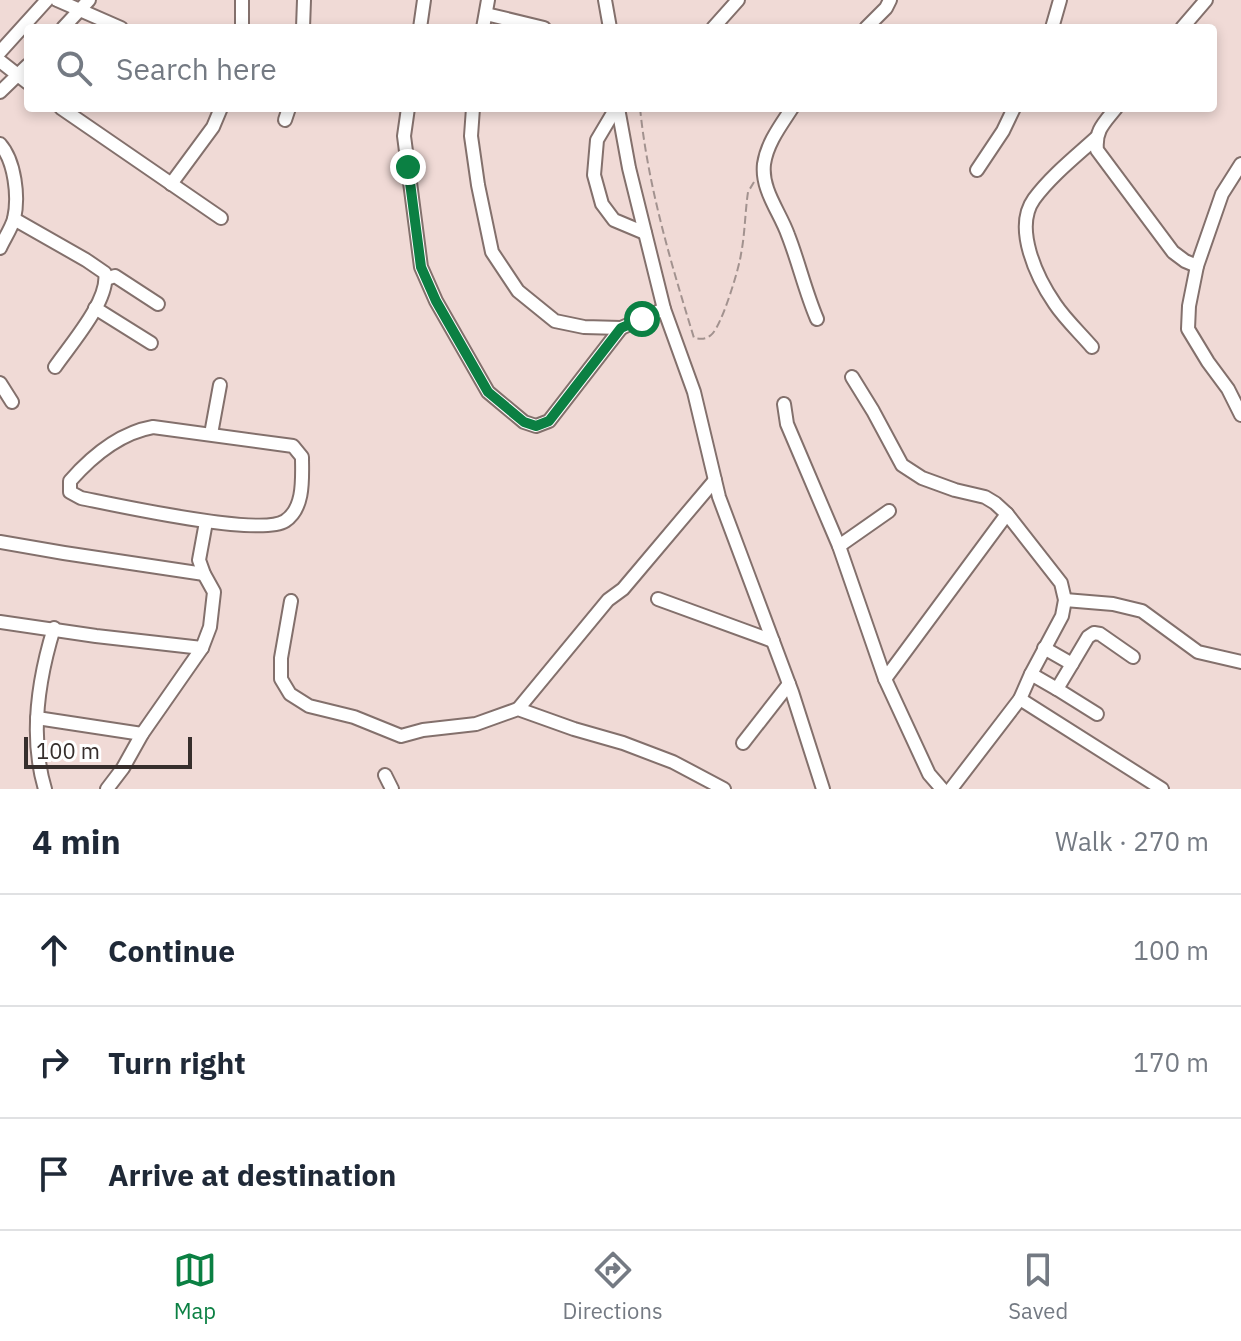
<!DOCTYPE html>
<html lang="en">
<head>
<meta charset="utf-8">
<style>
  :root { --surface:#fff; --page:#f2f2f3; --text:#1f2937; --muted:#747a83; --line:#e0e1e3; --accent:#0b8043 }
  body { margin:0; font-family:"IBM Plex Sans",sans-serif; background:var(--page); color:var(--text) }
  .scale { position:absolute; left:24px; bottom:20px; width:168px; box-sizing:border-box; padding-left:8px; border:4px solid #362e2c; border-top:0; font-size:22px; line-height:28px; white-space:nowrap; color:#362e2c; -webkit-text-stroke:6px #fff; paint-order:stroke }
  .stop { position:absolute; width:24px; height:24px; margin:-18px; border:6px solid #0b8043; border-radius:50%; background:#fff }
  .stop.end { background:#0b8043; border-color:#fff; box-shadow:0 2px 8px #0008 }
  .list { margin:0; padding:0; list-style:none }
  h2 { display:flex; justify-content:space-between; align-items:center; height:104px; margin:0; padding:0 32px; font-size:34px }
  h2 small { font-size:26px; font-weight:400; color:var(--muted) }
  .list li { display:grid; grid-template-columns:52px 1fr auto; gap:24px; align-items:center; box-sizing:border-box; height:112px; padding:0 32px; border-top:2px solid var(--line) }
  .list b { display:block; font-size:30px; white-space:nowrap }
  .list em { font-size:26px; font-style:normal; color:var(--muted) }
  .icon { flex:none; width:44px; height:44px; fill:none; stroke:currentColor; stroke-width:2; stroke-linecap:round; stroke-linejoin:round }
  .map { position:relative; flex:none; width:1241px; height:789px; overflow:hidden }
  .search { position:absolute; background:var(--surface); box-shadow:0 4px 12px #0003; left:24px; right:24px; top:24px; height:88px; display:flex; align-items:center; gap:20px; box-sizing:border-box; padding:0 28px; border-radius:8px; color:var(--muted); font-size:30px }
  .sheet { height:440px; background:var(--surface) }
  nav { display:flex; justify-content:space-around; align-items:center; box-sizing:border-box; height:112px; border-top:2px solid var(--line); background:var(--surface); font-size:22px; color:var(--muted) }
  nav a { display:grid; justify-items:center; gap:4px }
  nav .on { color:var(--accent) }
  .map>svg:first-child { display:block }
</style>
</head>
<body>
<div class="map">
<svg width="1241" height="789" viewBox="0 0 1241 789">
  <rect width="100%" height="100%" fill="#f0dad6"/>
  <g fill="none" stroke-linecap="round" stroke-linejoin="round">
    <defs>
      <g id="minor">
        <path d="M57,0l64,28"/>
        <path d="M605,0l5,28"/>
        <path d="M486,14l58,14"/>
        <path d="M63,28l26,-28"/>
        <path d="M242,28v-28"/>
        <path d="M303,28l1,-28"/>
        <path d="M420,28l4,-28"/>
        <path d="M483,28l5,-28"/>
        <path d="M713,28l25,-28"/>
        <path d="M866,28l20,-20 4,-8"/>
        <path d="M1052,28l8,-28"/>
        <path d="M1182,28l24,-28"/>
        <path d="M0,52l47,-52"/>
        <path d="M0,61l28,22"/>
        <path d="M0,92l28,-27"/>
        <path d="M61,108l160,110"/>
        <path d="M408,108l-4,28 17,131 15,34 52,91 36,30 12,4 13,-5 72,-93"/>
        <path d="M473,108l-2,28 7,49 14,67 26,39 37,30 29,6 37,1 43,-19"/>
        <path d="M616,108l-19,32 -3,35 8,29 12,16 31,13"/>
        <path d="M618,108l11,60 35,141 30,83 25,105 73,195 31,97"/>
        <path d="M792,108c-11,17 -25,35 -28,56 -3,26 16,48 24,71 11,28 17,56 29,84"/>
        <path d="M1116,108c-12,15 -21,22 -19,42l76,102 12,9 12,5"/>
        <path d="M285,120l4,-12"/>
        <path d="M0,144c15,17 19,53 14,75 -3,10 -10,20 -14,29"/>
        <path d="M1241,164l-19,30 -25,72 -8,40 -1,23 20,33 20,27 13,26"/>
        <path d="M977,170l26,-39 11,-23"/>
        <path d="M171,184l42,-57 8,-19"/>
        <path d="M14,219l72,41 19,13c5,27 -35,72 -50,94"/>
        <path d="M106,279l9,-3 43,28"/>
        <path d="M95,308l56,35"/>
        <path d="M1092,347c-12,-14 -27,-28 -37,-43 -18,-26 -42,-76 -21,-105 17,-23 41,-42 62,-61"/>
        <path d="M852,377l21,34 29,54 20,13 33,12 30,7 10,6 12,11 54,69 4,17 -3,16 -31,58 -11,25 -69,90"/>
        <path d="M0,383l12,19"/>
        <path d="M784,404l3,20 52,122 46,133"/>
        <path d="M153,427l140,19 9,11c0,20 3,51 -17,64 -25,16 -169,-16 -204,-23l-11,-6v-11c22,-25 49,-48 83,-54z"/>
        <path d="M211,434l9,-49"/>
        <path d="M0,542l64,11 140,21"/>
        <path d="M839,546l50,-35"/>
        <path d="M658,599l115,42"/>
        <path d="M1065,600l48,4 29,7 56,41 43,10"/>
        <path d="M291,601l-10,57v21l9,15 19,12 45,11 47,19 22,-6 53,-6 42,-15 56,20 49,14 50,19 51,27"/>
        <path d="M0,622l96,14 106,12"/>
        <path d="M1044,648l28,16 16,-27 6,-4 6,1 33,23"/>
        <path d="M1072,664l-15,25 40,25"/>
        <path d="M1031,674l26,15"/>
        <path d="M1020,699l142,90"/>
        <path d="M518,709l90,-109 15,-11 92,-109"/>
        <path d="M37,718l105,16"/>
        <path d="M743,743l46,-59"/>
        <path d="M385,775l7,14"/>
        <path d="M45,789c-16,-53 -7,-109 9,-161"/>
        <path d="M107,789l16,-21 19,-34 60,-86 8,-21 4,-35 -10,-18 -5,-14 7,-38"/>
        <path d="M942,789l-13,-15 -44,-95 122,-165"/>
      </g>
    </defs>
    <!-- minor casing -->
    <use href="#minor" stroke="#83706c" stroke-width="16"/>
    <!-- path -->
    <path stroke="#a2928f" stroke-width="2" stroke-dasharray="8 4" stroke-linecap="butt" d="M640,108c8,79 31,155 54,230 6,1 11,2 17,-3 10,-7 28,-66 30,-81 4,-20 4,-42 7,-62l6,-10"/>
    <!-- minor -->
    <use href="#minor" stroke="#fff" stroke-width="12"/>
  </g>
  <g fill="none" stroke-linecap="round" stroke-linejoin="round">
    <!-- route -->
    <path stroke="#0b8043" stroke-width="10" d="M408,167l13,100 15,34 52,91 36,30 12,4 13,-5 72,-93 21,-9"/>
  </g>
</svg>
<div class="scale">100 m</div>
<div class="stop" style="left:642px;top:319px"></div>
<div class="stop end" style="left:408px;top:167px"></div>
<div class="search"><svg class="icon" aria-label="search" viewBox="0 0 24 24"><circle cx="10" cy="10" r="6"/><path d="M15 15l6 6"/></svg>Search here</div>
</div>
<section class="sheet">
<h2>4 min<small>Walk · 270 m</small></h2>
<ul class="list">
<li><svg class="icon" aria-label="ahead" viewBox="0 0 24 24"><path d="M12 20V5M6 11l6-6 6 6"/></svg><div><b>Continue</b></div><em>100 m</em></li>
<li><svg class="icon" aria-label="right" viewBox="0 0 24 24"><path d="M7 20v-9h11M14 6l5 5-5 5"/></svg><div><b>Turn right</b></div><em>170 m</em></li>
<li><svg class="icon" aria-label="arrive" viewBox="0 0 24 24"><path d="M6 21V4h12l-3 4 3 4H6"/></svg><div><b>Arrive at destination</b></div></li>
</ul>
</section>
<nav>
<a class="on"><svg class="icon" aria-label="map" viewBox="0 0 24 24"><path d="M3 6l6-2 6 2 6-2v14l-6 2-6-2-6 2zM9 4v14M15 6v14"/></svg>Map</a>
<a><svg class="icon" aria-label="directions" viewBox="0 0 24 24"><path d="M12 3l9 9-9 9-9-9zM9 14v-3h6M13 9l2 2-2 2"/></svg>Directions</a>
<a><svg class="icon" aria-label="saved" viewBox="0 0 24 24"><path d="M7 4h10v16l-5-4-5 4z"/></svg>Saved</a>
</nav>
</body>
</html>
